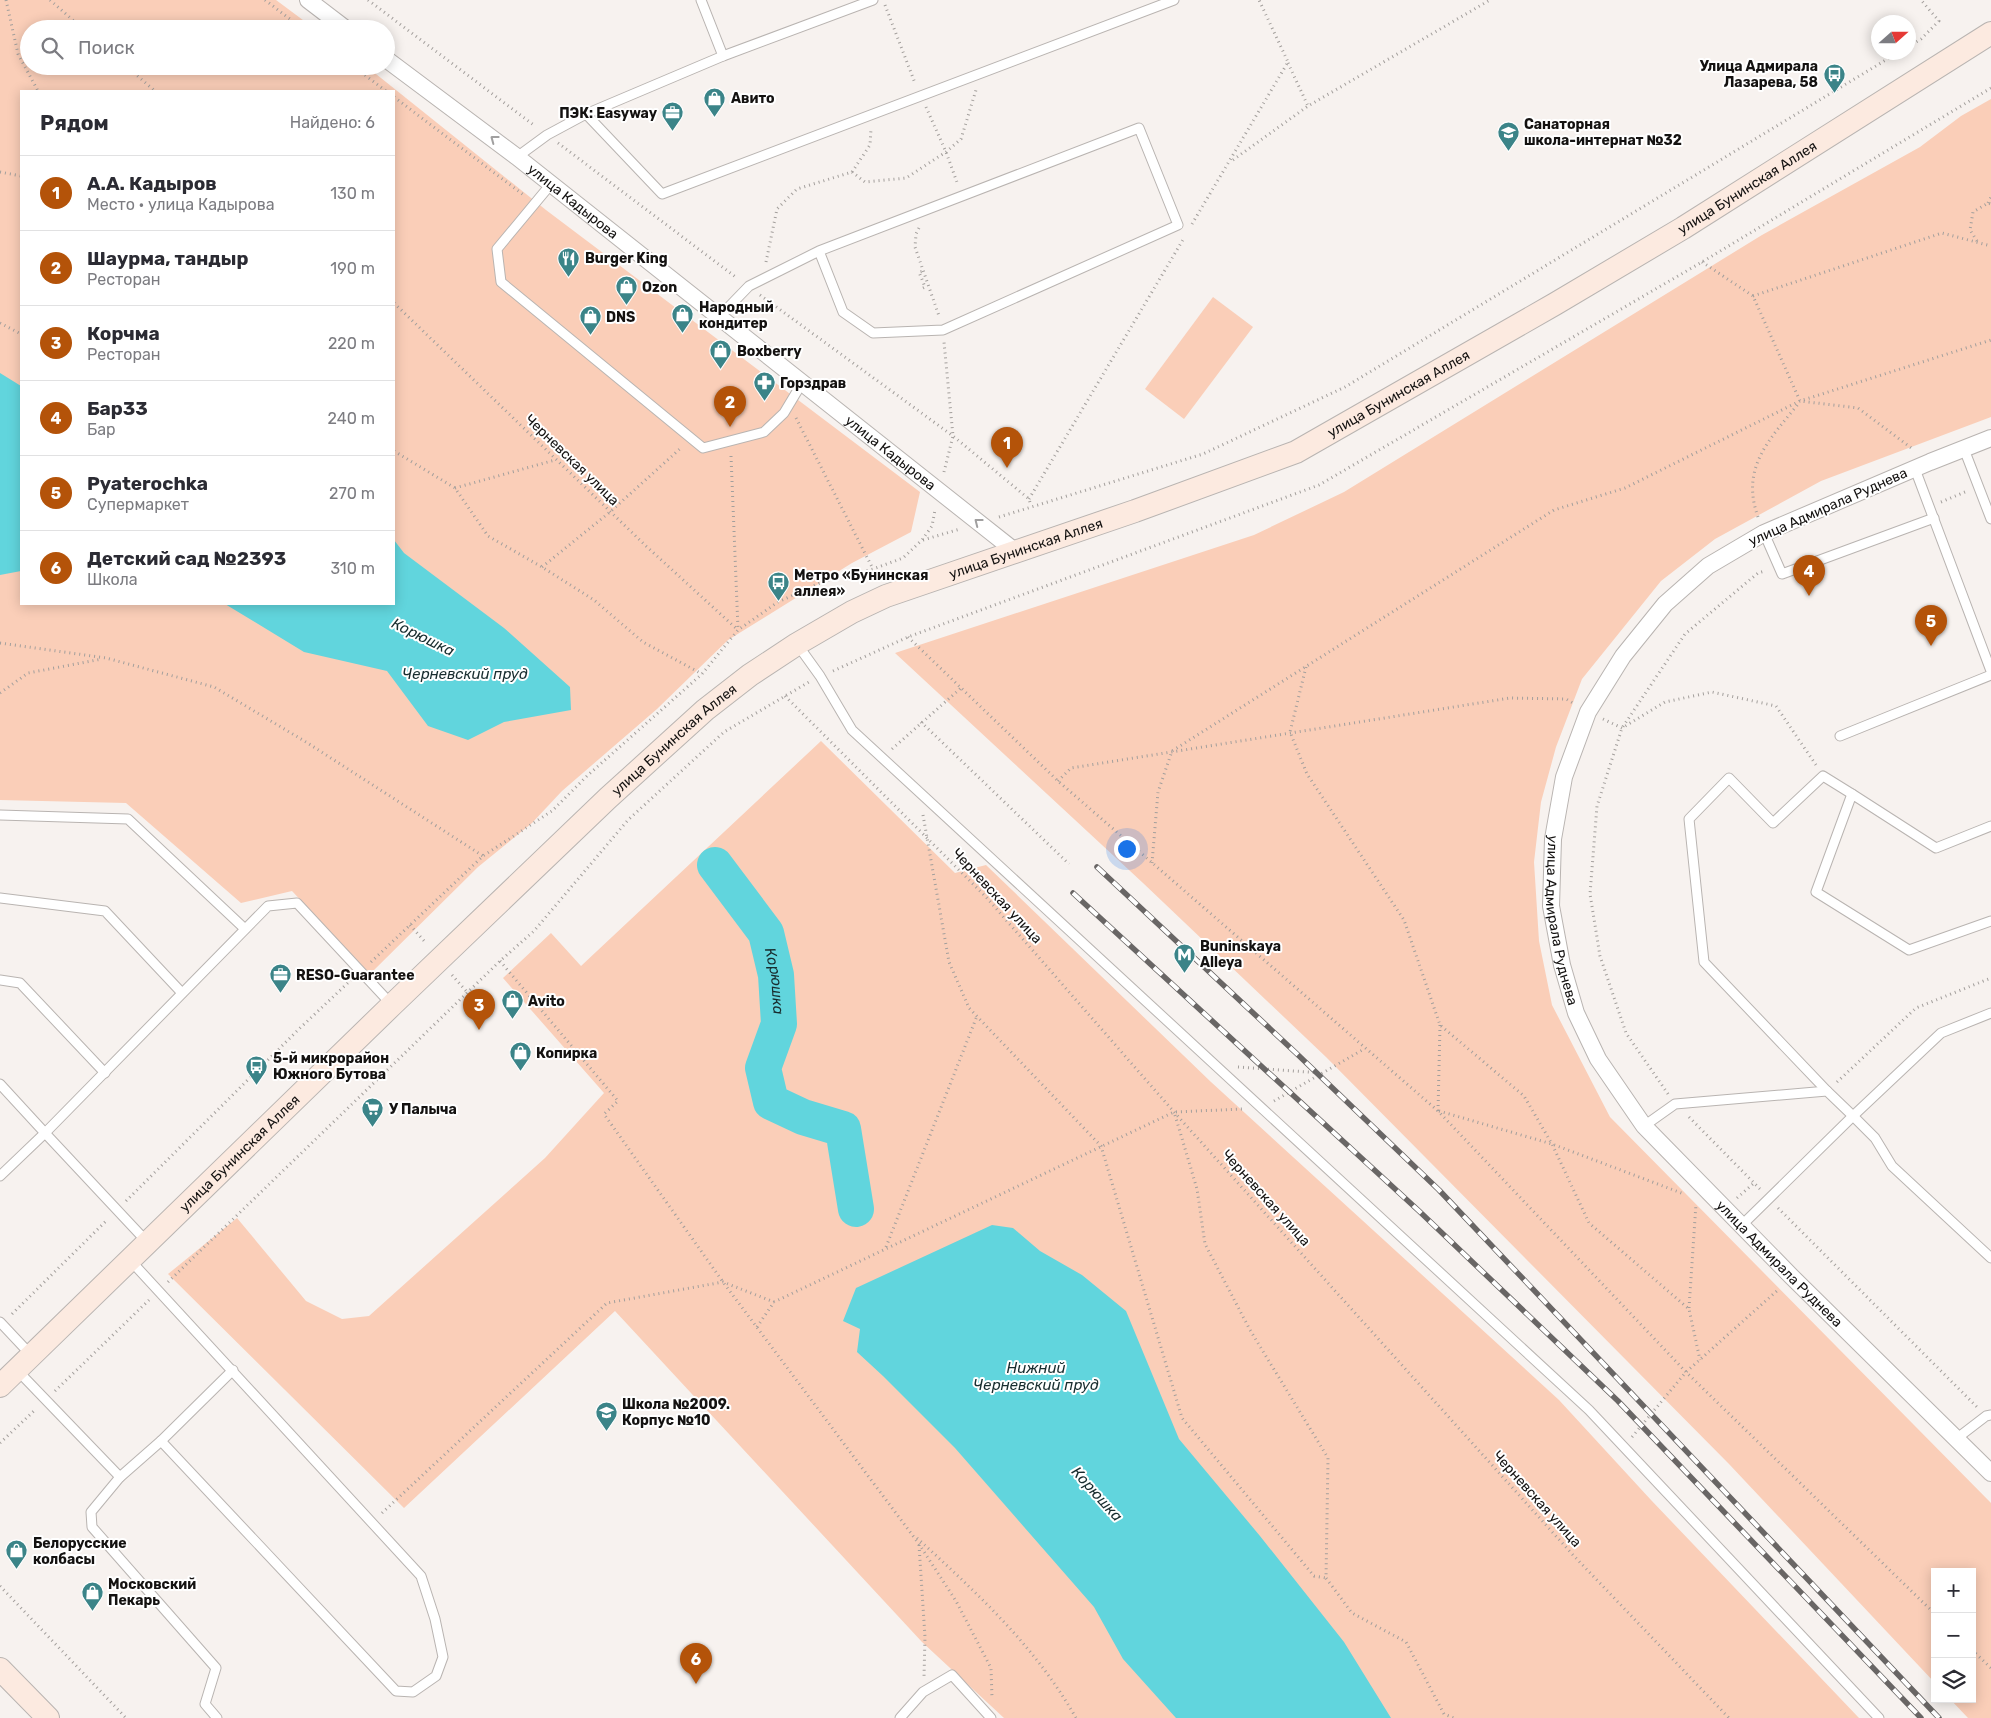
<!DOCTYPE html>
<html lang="ru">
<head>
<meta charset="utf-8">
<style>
  :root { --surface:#fff; --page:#f2f2f3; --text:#2b2b33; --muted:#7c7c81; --line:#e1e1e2; --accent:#b45309 }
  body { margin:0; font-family:Rubik,sans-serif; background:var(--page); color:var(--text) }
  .controls { position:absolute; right:15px; bottom:15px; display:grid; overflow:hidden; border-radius:0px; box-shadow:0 2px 12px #0003 }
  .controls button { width:45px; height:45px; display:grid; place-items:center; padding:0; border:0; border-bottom:1px solid var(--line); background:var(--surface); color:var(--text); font:25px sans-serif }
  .compass { position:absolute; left:1871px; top:15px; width:45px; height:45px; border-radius:50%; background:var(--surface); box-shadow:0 2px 12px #0003; rotate:69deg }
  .you { position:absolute; left:1126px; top:848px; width:18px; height:18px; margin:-12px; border:4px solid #fff; border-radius:50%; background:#1a73e8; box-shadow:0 0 0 8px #1a73e833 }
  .badge { display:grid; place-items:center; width:32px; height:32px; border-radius:50%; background:var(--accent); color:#fff; font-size:16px; font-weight:700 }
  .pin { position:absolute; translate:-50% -41px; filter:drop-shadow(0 1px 2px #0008) }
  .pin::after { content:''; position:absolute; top:26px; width:18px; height:15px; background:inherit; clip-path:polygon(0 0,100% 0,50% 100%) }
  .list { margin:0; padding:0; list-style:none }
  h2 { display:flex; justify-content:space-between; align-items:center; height:65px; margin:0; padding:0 20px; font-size:21px }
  h2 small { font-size:16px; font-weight:400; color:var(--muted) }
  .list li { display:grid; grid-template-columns:32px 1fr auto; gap:15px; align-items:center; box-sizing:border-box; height:75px; padding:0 20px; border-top:1px solid var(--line) }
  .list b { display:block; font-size:19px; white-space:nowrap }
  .list p { margin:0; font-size:16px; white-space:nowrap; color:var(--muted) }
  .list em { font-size:16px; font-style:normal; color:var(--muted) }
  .icon { flex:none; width:28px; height:28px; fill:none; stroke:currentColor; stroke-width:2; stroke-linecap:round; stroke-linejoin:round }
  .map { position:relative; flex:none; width:1991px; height:1718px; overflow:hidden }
  .search { position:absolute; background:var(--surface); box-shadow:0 2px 12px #0003; left:20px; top:20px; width:375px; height:55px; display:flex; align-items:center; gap:12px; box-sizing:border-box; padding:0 18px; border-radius:28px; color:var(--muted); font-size:19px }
  .panel { position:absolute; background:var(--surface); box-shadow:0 2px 12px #0003; left:20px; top:90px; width:375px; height:515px; border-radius:0px }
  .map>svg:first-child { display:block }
</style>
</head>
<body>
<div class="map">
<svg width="1991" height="1718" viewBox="0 0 1991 1718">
  <rect width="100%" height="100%" fill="#f7f2ef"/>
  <!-- green -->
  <g fill="#faceb8" fill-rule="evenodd">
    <path d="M0,0h276l39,29h-286v37h337l180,144 374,282 -9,40 -59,31 -124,77 -71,69 -95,82 -30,32 -54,44 -108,107 -78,-83 -51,12 -115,-100 -126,-3zM21,91h373v513h-373z"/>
    <path d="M1991,99v318l-170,64 -106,58 -54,42 -79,98 -26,68 -15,55 -7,60 5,79 13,64 58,112 381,386v215h-23l-18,-19h22v-127h-37v111l-206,-219 -403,-407 -183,-174 -248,-230 359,-118 90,-43 418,-257 158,-88 41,-31z"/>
    <path d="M1213,297l40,30 -69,92 -39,-30z"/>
    <path d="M821,741l134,132 31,-8 225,217 348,318 92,100 208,218h-855l-82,-76 -307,-331 -211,197 -236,-234 69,-56 69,83 36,18 27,-3 176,-158 59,-65 -101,-115 48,-45 30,33z"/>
  </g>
  <!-- water -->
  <g fill="#61d5dd">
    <path d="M0,373l21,13v185l-21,4z"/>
    <path d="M394,540l10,13 100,75 66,59 1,23 -67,12 -36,18 -40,-14 -41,-55 -83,-19 -79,-48h169z"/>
    <path d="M992,1225l21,3 27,23 42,24 44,36 53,128 81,97 84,106 47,76h-215l-53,-59 -29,-52 -139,-159 -72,-72 -26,-24 3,-23 -17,-8 13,-33z"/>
  </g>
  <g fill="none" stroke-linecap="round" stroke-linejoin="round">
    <!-- river -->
    <path stroke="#61d5dd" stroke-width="36" id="s1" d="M715,865l51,68 10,42 3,49 -16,44 8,34 32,15 40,12 13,80"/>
    <defs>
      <g id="lane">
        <path d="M701,0l22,56"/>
        <path d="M586,114l76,80 512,-194"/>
        <path d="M517,157l30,-22 39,-21 137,-58 150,-56"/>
        <path d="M551,184l-54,65 4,33 202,166 61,-16 20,-19 18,-30"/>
        <path d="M719,317l30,-31 70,-35 320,-123 39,97 -235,105 -70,3 -30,-21 -24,-61"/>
        <path d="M1964,449l27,70"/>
        <path d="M1915,469l76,202"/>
        <path d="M1764,533l18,41 152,-56"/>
        <path d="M797,644l23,32 32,54 737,680 290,308"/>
        <path d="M1840,736l151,-61"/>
        <path d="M0,815l128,4 117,110"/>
        <path d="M1991,826l-55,22 -84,-54 -36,98 93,58 82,-29"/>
        <path d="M0,898l105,13 77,82"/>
        <path d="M0,980l20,3 85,90"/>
        <path d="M0,1084l45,49 223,-227 29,-3 95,102"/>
        <path d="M1827,1091l-123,-129 -15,-143 40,-41 44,45 50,-47 29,18"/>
        <path d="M1644,1126l31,-22 152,-13 26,25 88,-83 50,-20"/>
        <path d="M0,1176l45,-43 103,110"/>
        <path d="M1742,1225l111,-109 22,22 17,28 99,92"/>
        <path d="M130,1260l291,316 14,43 8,38 -7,19 -23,16 -17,-1 -235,-250"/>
        <path d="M0,1322l31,33"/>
        <path d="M17,1370l103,107 -29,35 1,15 124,141 -11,36 12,14"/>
        <path d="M1956,1439l30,-23 5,-1"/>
        <path d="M120,1477l41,-36 72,-71"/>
        <path d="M900,1718l23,-26 29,-17 39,43"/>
      </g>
      <g id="street">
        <path d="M308,0l38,29"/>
        <path id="s2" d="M386,59l131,98 499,395"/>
        <path id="s3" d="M1991,438l-61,24 -166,71 -56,33 -43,38 -42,52 -35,56 -24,65 -11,62 -2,67 11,59 14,48 22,46 46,67 148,151 199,196"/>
      </g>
      <g id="secondary">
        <path id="s4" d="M0,1386l392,-381 216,-207 97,-88 45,-35 47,-31 55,-32 34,-16 249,-85 161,-59 259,-148 128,-76 308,-195"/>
        <path d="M0,1669l48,49"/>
      </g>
    </defs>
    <!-- lane casing -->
    <use href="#lane" stroke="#b9b4b1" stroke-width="11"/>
    <!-- street casing -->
    <use href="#street" stroke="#b9b4b1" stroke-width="18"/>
    <!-- secondary casing -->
    <use href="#secondary" stroke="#b9b4b1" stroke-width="24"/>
    <!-- path -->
    <g stroke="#a39f9c" stroke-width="3" stroke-dasharray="1 4" stroke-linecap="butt">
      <path d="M6,0l12,54 20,37"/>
      <path d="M50,0l33,29"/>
      <path d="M265,0l38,29"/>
      <path d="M368,0l167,126"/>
      <path d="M885,5l30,78"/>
      <path d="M1908,47l13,-8 18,-18 -18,-21"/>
      <path d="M1288,63l20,43"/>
      <path d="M126,66l29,25"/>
      <path d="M353,66l33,25"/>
      <path d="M394,97l131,99"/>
      <path d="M926,107l20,45 12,33"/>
      <path d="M558,143l179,135"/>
      <path d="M1233,160l75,-54 182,-106"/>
      <path d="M0,172l21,4"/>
      <path d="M852,172l13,10 41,-4 40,-26 15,-13 15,-49"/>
      <path d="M1988,203l3,-6"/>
      <path d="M1192,224l96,-162 -29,-62"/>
      <path d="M919,228l-3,6 -1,13 24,69"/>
      <path d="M1977,241l-7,-11 3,-18 15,-9 3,1"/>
      <path d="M766,262l11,-53 20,-20 55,-17 18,-27 1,-16"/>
      <path d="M1702,262l51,34 47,105 58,7 56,42"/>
      <path d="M923,288l2,-1 -6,-15 5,-1"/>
      <path d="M760,295l193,141 76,63 2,7"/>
      <path d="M1753,296l189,-63 49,13"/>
      <path d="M394,303l252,243 92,84"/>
      <path d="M0,323l21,11"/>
      <path d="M796,418l77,151"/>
      <path d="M394,451l61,37 33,48 54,31 52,33 49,42 59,32"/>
      <path d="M731,456l7,173"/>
      <path d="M944,472l9,-36 -9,-94"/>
      <path d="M455,488l100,-28"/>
      <path d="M1029,499l155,-261"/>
      <path d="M1941,502l24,-10"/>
      <path d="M999,517l204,-63 142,-67 554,-335"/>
      <path d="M1758,517c-18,-50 12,-78 41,-114"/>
      <path d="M923,540l37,-11"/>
      <path d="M542,567l68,-55 72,-65"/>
      <path d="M908,637l150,144 380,330 248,261 249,242"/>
      <path d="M0,643l106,15 108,29 92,55 177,114"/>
      <path d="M1306,667l-16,65 17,42 97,146 36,105 84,71 28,48 37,79 100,86 11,51"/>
      <path d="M833,671l75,-34 411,-152 383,-223 289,-174"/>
      <path d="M0,693l28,-20 74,-14"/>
      <path d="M785,696l201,201 188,215 399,443 156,163"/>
      <path d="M1603,719l19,9 43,-26 47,-10 64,14 40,59"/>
      <path d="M921,722l148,142"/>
      <path d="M892,749l69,-61"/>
      <path d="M1058,781l13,-13 439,-70 56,1 7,4"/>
      <path d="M923,815l26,147 20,46 132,138 81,272 132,158 12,2"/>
      <path d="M1152,863l6,-71 14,-41 382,-241 71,-22 175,-87 191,-61"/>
      <path d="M410,925l16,18"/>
      <path d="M500,961l118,140 -14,13 119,168 196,262 37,57 35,67 1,30"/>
      <path d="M371,962l112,-106 69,-45 36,-36 114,-101 36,-44 40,-28 44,-20 51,-13 30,-11 19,-18 10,-14 3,-16"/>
      <path d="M452,975l15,17"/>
      <path d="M1238,1067l84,6"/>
      <path d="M1837,1082l79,-74 75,-30"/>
      <path d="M1668,1094l-42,-61 -26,-77 -10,-62 7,-88 25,-78 63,-94 73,-61 7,-2"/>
      <path d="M1274,1101l90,-52"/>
      <path d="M1438,1111l2,-86"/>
      <path d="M1439,1111l113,33 132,50"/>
      <path d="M1175,1115l22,74 8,55 45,86 78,128 -2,120 26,35 54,29 38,72 10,4"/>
      <path d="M1689,1117l71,72"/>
      <path d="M1737,1198l17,-15"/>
      <path d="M126,1201l173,-172 52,-49"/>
      <path d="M1778,1208l199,199"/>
      <path d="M886,1247l91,-231"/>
      <path d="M168,1282l332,-321 34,-30 94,-111 96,-88 85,-50"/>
      <path d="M1689,1308l7,-104"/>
      <path d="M12,1314l95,-94"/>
      <path d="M757,1327l17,-25 400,-190 69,-3"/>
      <path d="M55,1391l94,-91"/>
      <path d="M1632,1437l54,-65 93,-83"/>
      <path d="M0,1443l36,-34"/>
      <path d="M382,1513l225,-210 116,-21 51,20"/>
      <path d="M917,1538c60,55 119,109 159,180"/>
      <path d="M919,1545l6,92 -1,40"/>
      <path d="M0,1586l126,132"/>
      <path d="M1972,1650l19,18"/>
    </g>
    <!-- lane -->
    <use href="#lane" stroke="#fff" stroke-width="9"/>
    <!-- street -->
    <use href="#street" stroke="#fff" stroke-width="16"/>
    <!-- secondary -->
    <use href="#secondary" stroke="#fceae0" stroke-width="22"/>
    <defs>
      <g id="rail">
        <path d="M1097,867l199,186 143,137 500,528"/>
        <path d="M1073,893l346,318 199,190 303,317"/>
      </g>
    </defs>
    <!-- rail casing -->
    <use href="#rail" stroke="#696665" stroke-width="5.5"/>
    <!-- rail -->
    <use href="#rail" stroke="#fff" stroke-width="4" stroke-dasharray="11" stroke-linecap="butt"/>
  </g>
  <!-- one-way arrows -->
  <defs><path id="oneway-chevron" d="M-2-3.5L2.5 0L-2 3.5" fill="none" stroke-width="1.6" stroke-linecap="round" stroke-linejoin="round" transform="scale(1.25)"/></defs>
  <g stroke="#a1a0a0">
    <use href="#oneway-chevron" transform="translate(494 139) rotate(-143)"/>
    <use href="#oneway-chevron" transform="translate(978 522) rotate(-142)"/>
  </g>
  <!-- icons -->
  <defs>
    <symbol id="bus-pin" viewBox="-11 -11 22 30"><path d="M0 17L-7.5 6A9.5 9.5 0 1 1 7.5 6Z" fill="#3b8488" stroke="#fff"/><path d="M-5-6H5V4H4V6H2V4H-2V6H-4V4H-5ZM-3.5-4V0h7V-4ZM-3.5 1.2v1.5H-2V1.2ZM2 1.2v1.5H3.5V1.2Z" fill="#fff"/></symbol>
    <symbol id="shop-pin" viewBox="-11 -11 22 30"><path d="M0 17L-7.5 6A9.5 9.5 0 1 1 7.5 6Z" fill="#3b8488" stroke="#fff"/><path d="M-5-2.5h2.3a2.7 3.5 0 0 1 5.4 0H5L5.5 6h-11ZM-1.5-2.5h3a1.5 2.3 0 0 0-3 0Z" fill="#fff"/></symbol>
    <symbol id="office-pin" viewBox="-11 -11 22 30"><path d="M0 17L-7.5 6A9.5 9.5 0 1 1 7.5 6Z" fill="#3b8488" stroke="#fff"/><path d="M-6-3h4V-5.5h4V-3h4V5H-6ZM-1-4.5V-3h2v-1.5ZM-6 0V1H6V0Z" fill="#fff"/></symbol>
    <symbol id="school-pin" viewBox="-11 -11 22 30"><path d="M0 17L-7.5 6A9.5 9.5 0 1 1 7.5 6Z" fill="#3b8488" stroke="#fff"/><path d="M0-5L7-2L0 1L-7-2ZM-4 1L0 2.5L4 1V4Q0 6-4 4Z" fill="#fff"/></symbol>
    <symbol id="restaurant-pin" viewBox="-11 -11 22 30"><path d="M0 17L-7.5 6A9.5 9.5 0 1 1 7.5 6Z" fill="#3b8488" stroke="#fff"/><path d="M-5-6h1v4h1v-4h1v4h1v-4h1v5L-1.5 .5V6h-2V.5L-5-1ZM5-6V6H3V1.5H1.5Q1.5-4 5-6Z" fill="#fff"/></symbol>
    <symbol id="pharmacy-pin" viewBox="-11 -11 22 30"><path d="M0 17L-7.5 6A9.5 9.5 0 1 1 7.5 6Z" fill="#3b8488" stroke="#fff"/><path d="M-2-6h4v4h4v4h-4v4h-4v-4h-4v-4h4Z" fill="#fff"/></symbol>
    <symbol id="metro-pin" viewBox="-11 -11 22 30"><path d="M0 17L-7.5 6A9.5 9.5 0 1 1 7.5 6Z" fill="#3b8488" stroke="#fff"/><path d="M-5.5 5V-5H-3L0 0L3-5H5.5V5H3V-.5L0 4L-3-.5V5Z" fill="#fff"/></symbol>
    <symbol id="supermarket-pin" viewBox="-11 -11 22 30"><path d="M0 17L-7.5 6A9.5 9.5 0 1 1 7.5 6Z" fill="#3b8488" stroke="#fff"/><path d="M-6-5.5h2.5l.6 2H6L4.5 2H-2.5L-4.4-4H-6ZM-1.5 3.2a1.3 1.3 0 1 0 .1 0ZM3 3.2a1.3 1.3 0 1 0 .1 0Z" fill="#fff"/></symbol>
  </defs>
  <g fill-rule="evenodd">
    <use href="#bus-pin" x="1822" y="62" width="25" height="34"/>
    <use href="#shop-pin" x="702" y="86" width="25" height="34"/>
    <use href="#office-pin" x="660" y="100" width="25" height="34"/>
    <use href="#school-pin" x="1496" y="120" width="25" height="34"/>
    <use href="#restaurant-pin" x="556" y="246" width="25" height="34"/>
    <use href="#shop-pin" x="614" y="274" width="25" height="34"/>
    <use href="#shop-pin" x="670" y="302" width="25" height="34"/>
    <use href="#shop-pin" x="578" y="304" width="25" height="34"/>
    <use href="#shop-pin" x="708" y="338" width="25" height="34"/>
    <use href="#pharmacy-pin" x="752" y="370" width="25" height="34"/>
    <use href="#bus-pin" x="766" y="570" width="25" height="34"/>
    <use href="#metro-pin" x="1172" y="942" width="25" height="34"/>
    <use href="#office-pin" x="268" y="962" width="25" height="34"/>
    <use href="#shop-pin" x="500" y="988" width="25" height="34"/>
    <use href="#shop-pin" x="508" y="1040" width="25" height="34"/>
    <use href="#bus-pin" x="244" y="1054" width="25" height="34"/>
    <use href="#supermarket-pin" x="360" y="1096" width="25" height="34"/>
    <use href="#school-pin" x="594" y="1400" width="25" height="34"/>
    <use href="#shop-pin" x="4" y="1538" width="25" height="34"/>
    <use href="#shop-pin" x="80" y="1580" width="25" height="34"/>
  </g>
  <g text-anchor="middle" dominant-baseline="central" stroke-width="4" stroke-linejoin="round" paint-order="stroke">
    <!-- poi labels -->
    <g font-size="14" font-weight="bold" fill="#141211" stroke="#fff" text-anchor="start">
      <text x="1818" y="66" text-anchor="end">Улица Адмирала<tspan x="1818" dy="16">Лазарева, 58</tspan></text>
      <text x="731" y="98">Авито</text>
      <text x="657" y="113" text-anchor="end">ПЭК: Easyway</text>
      <text x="1524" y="124">Санаторная<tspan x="1524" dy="16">школа-интернат №32</tspan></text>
      <text x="585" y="258">Burger King</text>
      <text x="642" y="287">Ozon</text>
      <text x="699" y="307">Народный<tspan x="699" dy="16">кондитер</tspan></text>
      <text x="606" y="317">DNS</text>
      <text x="737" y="351">Boxberry</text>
      <text x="780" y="383">Горздрав</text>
      <text x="794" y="575">Метро «Бунинская<tspan x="794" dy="16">аллея»</tspan></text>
      <text x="1200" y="946">Buninskaya<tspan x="1200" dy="16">Alleya</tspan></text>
      <text x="296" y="975">RESO-Guarantee</text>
      <text x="528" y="1001">Avito</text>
      <text x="536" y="1053">Копирка</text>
      <text x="273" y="1058">5-й микрорайон<tspan x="273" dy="16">Южного Бутова</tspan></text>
      <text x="389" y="1109">У Палыча</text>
      <text x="622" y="1404">Школа №2009.<tspan x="622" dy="16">Корпус №10</tspan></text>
      <text x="33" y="1543">Белорусские<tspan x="33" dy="16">колбасы</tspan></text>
      <text x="108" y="1584">Московский<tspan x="108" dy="16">Пекарь</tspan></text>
    </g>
    <!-- street labels -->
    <g font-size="14" fill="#141211" stroke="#fff">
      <text stroke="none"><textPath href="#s4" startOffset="2149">улица Бунинская Аллея</textPath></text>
      <text stroke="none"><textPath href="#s2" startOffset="235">улица Кадырова</textPath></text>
      <text stroke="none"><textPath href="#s4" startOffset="1744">улица Бунинская Аллея</textPath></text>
      <text stroke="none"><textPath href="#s2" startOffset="640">улица Кадырова</textPath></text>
      <text transform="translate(572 460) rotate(44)">Черневская улица</text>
      <text transform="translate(1828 507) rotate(-24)">улица Адмирала Руднева</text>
      <text stroke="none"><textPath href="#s4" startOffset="1339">улица Бунинская Аллея</textPath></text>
      <text stroke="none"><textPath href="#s4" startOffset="934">улица Бунинская Аллея</textPath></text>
      <text transform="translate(997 896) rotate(47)">Черневская улица</text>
      <text stroke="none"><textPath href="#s3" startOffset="716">улица Адмирала Руднева</textPath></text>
      <text stroke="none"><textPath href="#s4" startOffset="334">улица Бунинская Аллея</textPath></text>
      <text transform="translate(1266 1198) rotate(48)">Черневская улица</text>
      <text stroke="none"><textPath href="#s3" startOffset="1136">улица Адмирала Руднева</textPath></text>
      <text transform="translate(1537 1499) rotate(48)">Черневская улица</text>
    </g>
    <!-- water labels -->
    <g font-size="15" font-style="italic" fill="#182d2f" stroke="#fff">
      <text transform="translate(423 637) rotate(26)">Корюшка</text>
      <text x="465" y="674">Черневский пруд</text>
      <text stroke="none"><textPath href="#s1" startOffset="134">Корюшка</textPath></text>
      <text x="1036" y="1368">Нижний<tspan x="1036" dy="17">Черневский пруд</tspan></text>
      <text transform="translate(1097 1494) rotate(48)">Корюшка</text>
    </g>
  </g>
</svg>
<div class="controls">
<button>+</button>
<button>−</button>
<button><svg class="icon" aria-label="layers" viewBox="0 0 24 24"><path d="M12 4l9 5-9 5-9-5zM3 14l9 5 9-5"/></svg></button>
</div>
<svg class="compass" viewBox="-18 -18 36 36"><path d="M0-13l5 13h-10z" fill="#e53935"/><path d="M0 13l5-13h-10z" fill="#7c7c81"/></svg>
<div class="you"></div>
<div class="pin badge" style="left:1007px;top:468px">1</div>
<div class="pin badge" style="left:730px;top:427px">2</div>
<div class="pin badge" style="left:479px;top:1030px">3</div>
<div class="pin badge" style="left:1809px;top:596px">4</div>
<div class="pin badge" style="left:1931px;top:646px">5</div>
<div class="pin badge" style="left:696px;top:1684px">6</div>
<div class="search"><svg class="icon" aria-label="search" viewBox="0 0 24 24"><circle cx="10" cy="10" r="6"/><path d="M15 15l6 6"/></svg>Поиск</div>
<section class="panel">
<h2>Рядом<small>Найдено: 6</small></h2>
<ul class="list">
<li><span class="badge">1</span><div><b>А.А. Кадыров</b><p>Место · улица Кадырова</p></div><em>130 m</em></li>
<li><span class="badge">2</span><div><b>Шаурма, тандыр</b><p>Ресторан</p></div><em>190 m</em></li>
<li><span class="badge">3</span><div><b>Корчма</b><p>Ресторан</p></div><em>220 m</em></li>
<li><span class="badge">4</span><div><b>Бар33</b><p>Бар</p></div><em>240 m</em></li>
<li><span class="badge">5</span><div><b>Pyaterochka</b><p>Супермаркет</p></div><em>270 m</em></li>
<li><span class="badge">6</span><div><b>Детский сад №2393</b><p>Школа</p></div><em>310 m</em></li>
</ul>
</section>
</div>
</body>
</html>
